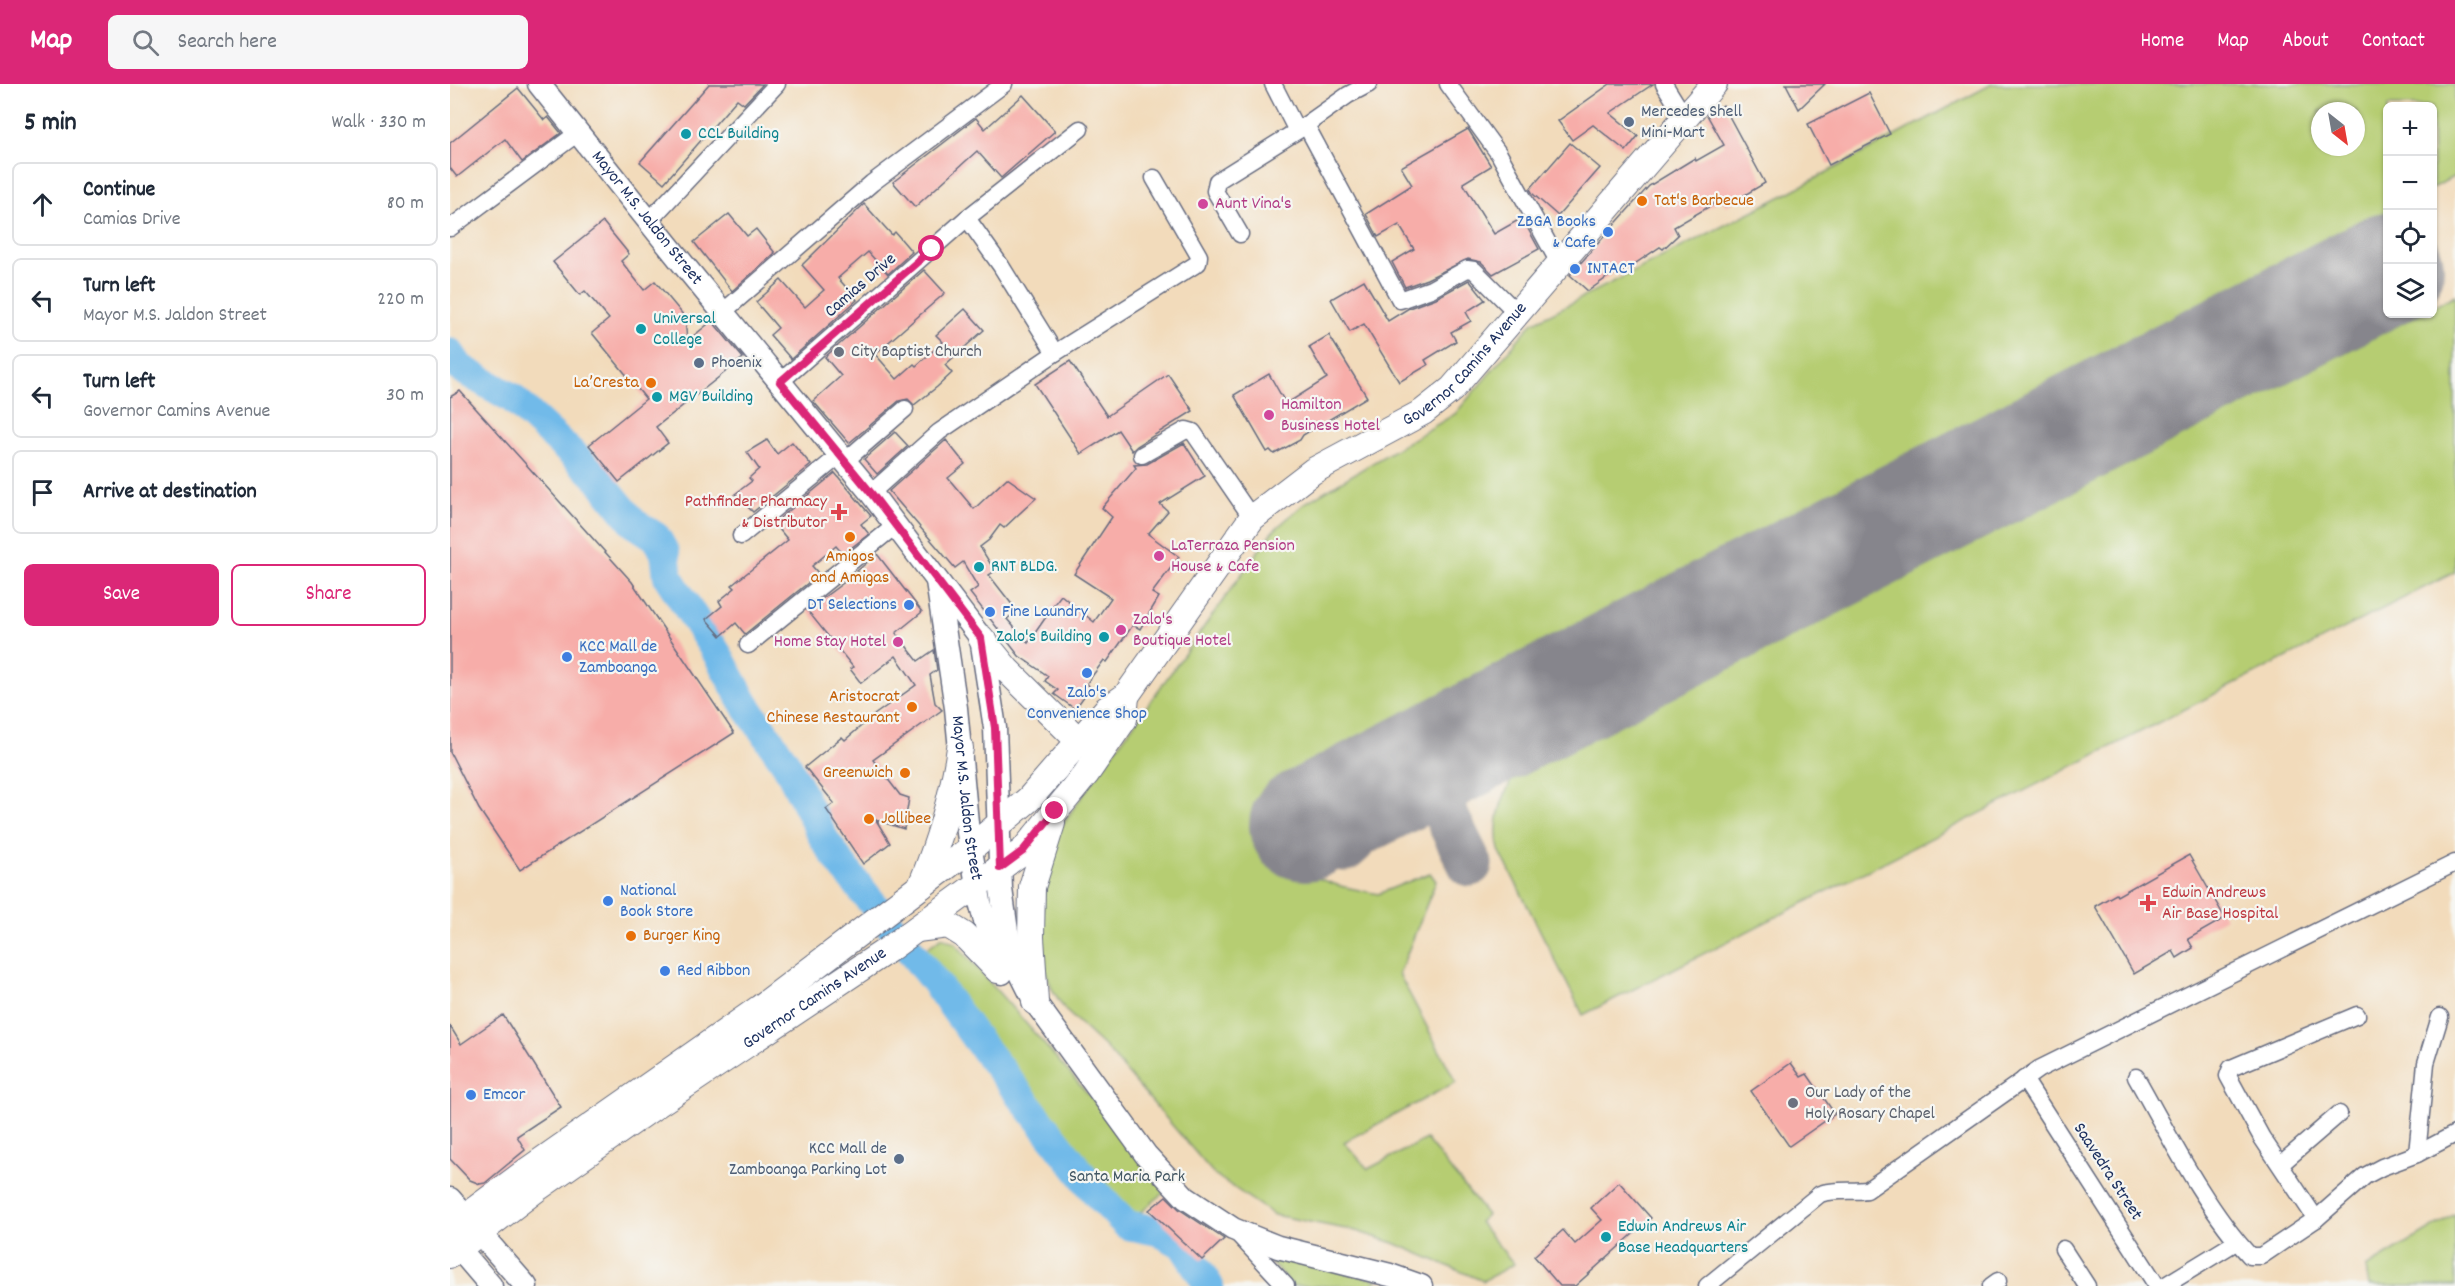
<!DOCTYPE html>
<html lang="en">
<head>
<meta charset="utf-8">
<style>
  :root { --surface:#fff; --page:#f6f6f7; --text:#1f2937; --muted:#747a83; --line:#e0e1e3; --accent:#db2777 }
  body { margin:0; font-family:Dekko,sans-serif; background:var(--page); color:var(--text) }
  .controls { position:absolute; right:18px; top:18px; display:grid; overflow:hidden; border-radius:9px; box-shadow:0 2px 4px #0004 }
  .controls button { width:54px; height:54px; display:grid; place-items:center; padding:0; border:0; border-bottom:2px solid var(--line); background:var(--surface); color:var(--text); font:30px sans-serif }
  .compass { position:absolute; left:1861px; top:18px; width:54px; height:54px; border-radius:50%; background:var(--surface); box-shadow:0 2px 4px #0004; rotate:149deg }
  .stop { position:absolute; width:18px; height:18px; margin:-14px; border:4px solid #db2777; border-radius:50%; background:#fff }
  .stop.end { background:#db2777; border-color:#fff; box-shadow:0 2px 6px #0008 }
  .list { margin:0; padding:0; list-style:none }
  h2 { display:flex; justify-content:space-between; align-items:center; height:78px; margin:0; padding:0 24px; font-size:26px }
  h2 small { font-size:20px; font-weight:400; color:var(--muted) }
  .list li { display:grid; grid-template-columns:39px 1fr auto; gap:18px; align-items:center; box-sizing:border-box; height:84px; margin:0 12px 12px; padding:0 12px; border:2px solid var(--line); border-radius:9px }
  .list b { display:block; font-size:22px; white-space:nowrap }
  .list p { margin:0; font-size:20px; white-space:nowrap; color:var(--muted) }
  .list em { font-size:20px; font-style:normal; color:var(--muted) }
  .actions { display:flex; gap:12px; padding:18px 24px }
  .actions a { flex:1; padding:14px 0; border:2px solid var(--accent); border-radius:9px; text-align:center; font-size:21px; color:var(--accent) }
  .actions .main { background:var(--accent); color:#fff }
  .icon { flex:none; width:33px; height:33px; fill:none; stroke:currentColor; stroke-width:2; stroke-linecap:round; stroke-linejoin:round }
  .map { position:relative; flex:none; width:2005px; height:1202px; overflow:hidden }
  header { display:flex; align-items:center; gap:36px; box-sizing:border-box; height:84px; padding:0 30px; background:var(--accent); color:#fff }
  header strong { font-size:28px }
  nav { display:flex; gap:33px; margin-inline-start:auto; font-size:21px }
  .search { width:420px; height:54px; background:var(--page); display:flex; align-items:center; gap:15px; box-sizing:border-box; padding:0 21px; border-radius:9px; color:var(--muted); font-size:22px }
  main { display:flex }
  aside { flex:1; background:var(--surface) }
  .map>svg:first-child { display:block }
</style>
</head>
<body>
<header>
<strong>Map</strong>
<div class="search"><svg class="icon" aria-label="search" viewBox="0 0 24 24"><circle cx="10" cy="10" r="6"/><path d="M15 15l6 6"/></svg>Search here</div>
<nav><a>Home</a><a>Map</a><a>About</a><a>Contact</a></nav>
</header>
<main>
<aside>
<h2>5 min<small>Walk · 330 m</small></h2>
<ul class="list">
<li><svg class="icon" aria-label="ahead" viewBox="0 0 24 24"><path d="M12 20V5M6 11l6-6 6 6"/></svg><div><b>Continue</b><p>Camias Drive</p></div><em>80 m</em></li>
<li><svg class="icon" aria-label="left" viewBox="0 0 24 24"><path d="M17 20v-9H6M10 6l-5 5 5 5"/></svg><div><b>Turn left</b><p>Mayor M.S. Jaldon Street</p></div><em>220 m</em></li>
<li><svg class="icon" aria-label="left" viewBox="0 0 24 24"><path d="M17 20v-9H6M10 6l-5 5 5 5"/></svg><div><b>Turn left</b><p>Governor Camins Avenue</p></div><em>30 m</em></li>
<li><svg class="icon" aria-label="arrive" viewBox="0 0 24 24"><path d="M6 21V4h12l-3 4 3 4H6"/></svg><div><b>Arrive at destination</b></div></li>
</ul>
<div class="actions"><a class="main">Save</a><a>Share</a></div>
</aside>
<div class="map">
<svg width="2005" height="1202" viewBox="0 0 2005 1202">
  <rect width="100%" height="100%" fill="#f6f6f2"/>
  <filter id="ink" filterUnits="userSpaceOnUse"><feTurbulence type="fractalNoise" baseFrequency=".0167" numOctaves="2"/><feDisplacementMap in="SourceGraphic" scale="12" xChannelSelector="R" yChannelSelector="G"/><feConvolveMatrix kernelMatrix="1 2 1 2 8 2 1 2 1" color-interpolation-filters="sRGB"/></filter>
  <filter id="wash" filterUnits="userSpaceOnUse"><feTurbulence type="fractalNoise" baseFrequency=".008" numOctaves="4" result="noise"/><feDisplacementMap in="SourceGraphic" scale="24" xChannelSelector="R" yChannelSelector="G"/><feGaussianBlur stdDeviation="1.35" result="paint"/><feColorMatrix in="noise" values="0 0 0 0 0 0 0 0 0 0 0 0 0 0 0 0 0 1.4 0 .05"/><feComposite in="paint" operator="in"/></filter>
  <g filter="url(#wash)">
    <rect width="100%" height="100%" fill="#f2dbbb"/>
    <!-- green -->
    <g fill="#b6cd72" stroke="#687e68" stroke-width="1.5" fill-rule="evenodd">
      <path d="M1542,0h463v92l-22,12 -1,-82h-44l-1,105 -1110,574 43,94 20,7 38,8 52,-21 6,8 -37,93 57,108 -112,60 24,27 58,-30 61,76 -8,7 35,42 -31,17 -89,-38 -38,-12 -82,-16 -60,-41 -108,-126 -41,-38 -13,-21 -8,-23 -4,-24 4,-49 11,-59 217,-302 33,-29 150,-89 77,-91 256,-130zM1870,27h36v36h-36z"/>
      <path d="M2005,211v277l-872,443 -84,-165c-6,-25 1,-47 12,-69l909,-467h12l1,-7z"/>
      <path d="M492,853l14,7 214,243 -40,35 -209,-269z"/>
      <path d="M2005,1130v72h-86l-3,-18z"/>
      <path d="M815,1171l113,25 -7,6h-78z"/>
    </g>
    <g fill="none" stroke-linecap="round" stroke-linejoin="round">
      <!-- river -->
      <path stroke="#71bae9" stroke-width="30" d="M0,269l10,15 52,30 83,77 39,48 22,14 9,16 3,24 50,78 26,48 43,62 37,74 18,26 93,117 39,54 123,158 30,31 31,6 24,13 27,42"/>
      <!-- taxiway -->
      <g stroke="#86858c" stroke-width="45">
        <path d="M971,681l49,99"/>
        <path d="M940,697l-53,-5c-4,4 -11,8 -14,13 -10,18 1,55 22,60l8,-7 57,-71"/>
      </g>
      <!-- runway -->
      <path stroke="#86858c" stroke-width="112" d="M855,741l1083,-557"/>
    </g>
    <g id="blocks">
      <!-- building -->
      <g fill="#f7ada9">
        <path d="M259,0h54l-19,20 -7,-5 -73,84 -24,-21z"/>
        <path d="M1160,0h43l-43,29 28,23 -12,15 -33,-26 -21,15 -14,-19z"/>
        <path d="M1336,0h39l-26,25z"/>
        <path d="M68,4l26,32 4,-3 13,16 -39,29 -17,-23 -48,38 -7,-9v-25z"/>
        <path d="M1419,9l21,41 -61,31 -21,-41z"/>
        <path d="M573,11l32,36 -54,47 -24,-27 -62,56 -22,-25 83,-64 9,11z"/>
        <path d="M1273,21l42,78 -39,23 -4,-7 -48,28 4,8 -15,14 -3,-2 -42,28 -3,-3 -27,19 -18,-16 79,-89 46,-28 1,3 28,-16 -17,-30z"/>
        <path d="M1018,45l23,37 -28,17 31,51 28,-16 17,31 -46,25 -12,-12 -13,-3 -41,20 -22,8 -13,-25 22,-13 -15,-24 -21,12 -12,-23 46,-29 -11,-18z"/>
        <path d="M1120,59l30,25 -42,48 -25,-22 -3,-5z"/>
        <path d="M414,120l28,31 3,-3 17,20 -24,22 -20,-22 -30,26 19,22 -66,59 -21,-24 8,-7 -22,-26 25,-22 24,27 19,-17 -22,-25z"/>
        <path d="M279,130l18,22 9,-7 19,24 -43,38 -38,-49z"/>
        <path d="M153,138l26,32 -8,7 23,29 11,-9 30,36 2,24 25,-20 31,37 -87,69 12,16 -49,39 -30,-37 57,-46 -54,-66 17,-14 -24,-28 -5,4 -27,-33z"/>
        <path d="M474,186l21,23 -70,61 22,25 17,-15 2,2 27,-24 -7,-7 29,-26 19,21 -39,35 7,8 -15,14 -23,18 -6,-6 -9,2 -50,42 -36,-42 28,-25 -16,-19z"/>
        <path d="M914,196l24,41 21,-13 27,-10 33,-18 16,20 -19,12 5,9 -20,11 5,9 -31,19 3,5 -29,17 -35,-58 -14,8 -19,-33z"/>
        <path d="M879,251l38,62 -64,38 -3,5 -26,14 -4,-4 -3,2 -33,-57 35,-21 17,30 41,-26 -18,-31z"/>
        <path d="M620,277l37,55 61,-42 25,37 -56,35 -5,5 -14,-21 -37,24 -46,-70z"/>
        <path d="M10,307l172,191 102,151 -214,137 -41,-61 -29,-57v-355z"/>
        <path d="M445,348l13,14 -31,28 -13,-15z"/>
        <path d="M317,356l10,14 15,-12 19,23 -58,47 -18,-18 17,-13 -3,-3 10,-9 -12,-17z"/>
        <path d="M496,356l19,24 -17,14 26,31 33,-31 29,20 -32,30 -4,-3 -11,15 -9,7 15,24 -6,4 28,36 -10,8 21,24 18,-26 -1,-1 16,-21 33,27 17,-24 -37,-24 38,-57 -10,-9 34,-40 -2,-3 13,-1 37,-21 21,33 -45,28 8,7 -20,23 31,23 -27,36 7,4 -19,32 -7,-4 -26,37 -3,-2 -17,23 3,5 -15,21 -21,-15 4,-4 -13,-9 3,-5 -29,-20 -49,-63 8,-6 -15,-25 -8,6 -66,-77z"/>
        <path d="M385,389l36,43 -10,8 8,10 -26,20 -7,-8 -24,20 7,8 -74,60 -9,-11 -15,13 -15,-17 16,-13 -3,-5 16,-13 -3,-3 56,-45 -14,-17z"/>
        <path d="M427,470l45,58 -26,21 22,28 16,-11 3,20 -7,5 5,28 7,7 -69,50 27,35 9,3 -5,31 -28,-9 14,23 -27,21 -37,-55 8,-6 -29,-36 37,-30 3,3 29,-25 42,-30 -20,-29 -35,27 -11,-14 3,-2 -46,-57 51,-38 -1,-1z"/>
        <path d="M1739,771l36,63 -37,21 5,9 -16,10 -4,-7 -39,23 -39,-68 21,-12 1,2z"/>
        <path d="M53,931l58,92 -44,29 8,14 -40,33 -5,1 -10,-4 -20,-21v-133l11,18z"/>
        <path d="M1341,979l10,14 6,-3 28,40 -46,32 -38,-55z"/>
        <path d="M1169,1098l32,36 -76,68h-15l-26,-30 29,-26 12,14 27,-24 -11,-12z"/>
        <path d="M716,1112l13,13 45,30 -22,21 -53,-50z"/>
      </g>
    </g>
  </g>
  <g filter="url(#ink)">
    <use href="#blocks" fill-opacity="0" stroke="#666b7f" stroke-width="1.5"/>
    <g fill="none" stroke-linecap="round" stroke-linejoin="round">
      <defs>
        <g id="street">
          <path d="M823,0l24,47"/>
          <path d="M998,0l51,70 60,109"/>
          <path d="M1214,0l21,34"/>
          <path d="M856,41l94,175 31,-11 36,-20 7,1 44,44"/>
          <path d="M517,134l34,48 54,87"/>
          <path d="M199,137l128,-137"/>
          <path d="M0,144l129,-96"/>
          <path d="M790,150l-25,-43 2,-10 80,-50 51,-36 21,-11"/>
          <path d="M273,228l149,-129 132,-99"/>
          <path d="M330,298l187,-164 113,-89"/>
          <path d="M692,371l44,-25 7,2 59,86"/>
          <path d="M395,377l60,-52"/>
          <path d="M421,409l68,-61 116,-79 143,-90 1,-7 -45,-78"/>
          <path d="M291,452l99,-81"/>
          <path d="M298,561l148,-120"/>
          <path d="M1686,993c33,58 69,131 114,179h11l55,-37 49,-43 17,-9 35,-13 38,-20"/>
          <path d="M1574,995l133,207"/>
          <path d="M1967,1070l9,-91 14,-46"/>
          <path d="M1831,1080l58,-50"/>
          <path d="M1866,1135l-54,-81 -34,-62 3,-8 126,-53"/>
          <path d="M786,1148l50,54"/>
          <path d="M1613,1165l24,37"/>
          <path d="M1257,1202l113,-92c15,-5 32,-2 47,-4l172,-121 416,-206"/>
          <path d="M1541,1202l7,-5"/>
          <path d="M1714,1202l72,-44"/>
        </g>
        <g id="secondary">
          <path id="s1" d="M89,0l144,180 188,229 110,145 14,90 6,161 9,63 25,50 111,153 40,43 47,31 45,18 112,28 31,11"/>
          <path id="s2" d="M487,497l19,127 12,125 12,69 18,68 4,3"/>
          <path d="M0,1115l76,87"/>
          <path d="M0,1154l41,48"/>
        </g>
        <g id="primary">
          <path d="M531,554l26,32 72,71"/>
          <path d="M471,802c18,-44 32,-91 39,-138"/>
          <path d="M467,845l31,-4 16,10 34,35"/>
          <path d="M585,918l-4,-65 1,-50 20,-64"/>
          <path id="s3" d="M0,1144l77,-57 233,-163 211,-160 58,-49 78,-90 19,-13 126,-178 61,-47 110,-59 29,-23 262,-305"/>
          <path id="s4" d="M0,1171l89,-68 117,-82 233,-156 134,-98 63,-77 38,-55 2,-23"/>
        </g>
      </defs>
      <!-- street casing -->
      <use href="#street" stroke="#666b7f" stroke-width="19"/>
      <!-- secondary casing -->
      <use href="#secondary" stroke="#666b7f" stroke-width="25"/>
      <!-- primary casing -->
      <use href="#primary" stroke="#666b7f" stroke-width="28"/>
      <!-- street -->
      <use href="#street" stroke="#fff" stroke-width="16"/>
      <!-- secondary -->
      <use href="#secondary" stroke="#fff" stroke-width="22"/>
      <!-- primary -->
      <use href="#primary" stroke="#fff" stroke-width="26"/>
    </g>
  </g>
  <g fill="none" stroke-linecap="round" stroke-linejoin="round" filter="url(#ink)">
    <!-- route -->
    <path stroke="#db2777" stroke-width="8" d="M482,165l-152,133 91,111 110,145 14,90 5,140 23,-17 32,-40"/>
  </g>
  <!-- markers -->
  <g fill="#5c6f8a" stroke="#f6f6f2" stroke-width="2">
    <circle cx="1179" cy="38" r="6"/>
    <circle cx="249" cy="279" r="6"/>
    <circle cx="449" cy="1075" r="6"/>
  </g>
  <g fill="#0f9aa8" stroke="#f6f6f2" stroke-width="2">
    <circle cx="236" cy="50" r="6"/>
    <circle cx="191" cy="245" r="6"/>
    <circle cx="207" cy="313" r="6"/>
    <circle cx="529" cy="483" r="6"/>
    <circle cx="654" cy="553" r="6"/>
    <circle cx="1156" cy="1153" r="6"/>
  </g>
  <g fill="#e8710a" stroke="#f6f6f2" stroke-width="2">
    <circle cx="1192" cy="117" r="6"/>
    <circle cx="201" cy="299" r="6"/>
    <circle cx="400" cy="453" r="6"/>
    <circle cx="462" cy="623" r="6"/>
    <circle cx="455" cy="689" r="6"/>
    <circle cx="419" cy="735" r="6"/>
    <circle cx="181" cy="852" r="6"/>
  </g>
  <g fill="#d1479c" stroke="#f6f6f2" stroke-width="2">
    <circle cx="753" cy="120" r="6"/>
    <circle cx="819" cy="331" r="6"/>
    <circle cx="709" cy="472" r="6"/>
    <circle cx="671" cy="546" r="6"/>
    <circle cx="448" cy="558" r="6"/>
  </g>
  <g fill="#3f7fe0" stroke="#f6f6f2" stroke-width="2">
    <circle cx="1158" cy="148" r="6"/>
    <circle cx="1125" cy="185" r="6"/>
    <circle cx="459" cy="521" r="6"/>
    <circle cx="540" cy="528" r="6"/>
    <circle cx="117" cy="573" r="6"/>
    <circle cx="637" cy="589" r="6"/>
    <circle cx="158" cy="817" r="6"/>
    <circle cx="215" cy="887" r="6"/>
    <circle cx="21" cy="1011" r="6"/>
  </g>
  <g fill="#6b7280" stroke="#f6f6f2" stroke-width="2">
    <circle cx="389" cy="268" r="6"/>
    <circle cx="1343" cy="1019" r="6"/>
  </g>
  <g fill="#e0444e" stroke="#f6f6f2" stroke-width="2">
    <path d="M386 419h6v6h6v6h-6v6h-6v-6h-6v-6h6z"/>
    <path d="M1695 810h6v6h6v6h-6v6h-6v-6h-6v-6h6z"/>
  </g>
  <g text-anchor="middle" dominant-baseline="central" stroke-width="4.5" stroke-linejoin="round" paint-order="stroke">
    <!-- service labels -->
    <g font-size="18" fill="#4e5e75" stroke="#f6f6f2" text-anchor="start">
      <text x="1191" y="28">Mercedes Shell<tspan x="1191" dy="21">Mini-Mart</tspan></text>
      <text x="261" y="279">Phoenix</text>
      <text x="437" y="1065" text-anchor="end">KCC Mall de<tspan x="437" dy="21">Zamboanga Parking Lot</tspan></text>
    </g>
    <!-- culture labels -->
    <g font-size="18" fill="#0d838f" stroke="#f6f6f2" text-anchor="start">
      <text x="248" y="50">CCL Building</text>
      <text x="203" y="235">Universal<tspan x="203" dy="21">College</tspan></text>
      <text x="219" y="313">MGV Building</text>
      <text x="541" y="483">RNT BLDG.</text>
      <text x="642" y="553" text-anchor="end">Zalo's Building</text>
      <text x="1168" y="1143">Edwin Andrews Air<tspan x="1168" dy="21">Base Headquarters</tspan></text>
    </g>
    <!-- food labels -->
    <g font-size="18" fill="#c56008" stroke="#f6f6f2" text-anchor="start">
      <text x="1204" y="117">Tat's Barbecue</text>
      <text x="189" y="299" text-anchor="end">La’Cresta</text>
      <text x="400" y="473" text-anchor="middle">Amigos<tspan x="400" dy="21">and Amigas</tspan></text>
      <text x="450" y="613" text-anchor="end">Aristocrat<tspan x="450" dy="21">Chinese Restaurant</tspan></text>
      <text x="443" y="689" text-anchor="end">Greenwich</text>
      <text x="431" y="735">Jollibee</text>
      <text x="193" y="852">Burger King</text>
    </g>
    <!-- hotel labels -->
    <g font-size="18" fill="#b23c85" stroke="#f6f6f2" text-anchor="start">
      <text x="765" y="120">Aunt Vina's</text>
      <text x="831" y="321">Hamilton<tspan x="831" dy="21">Business Hotel</tspan></text>
      <text x="721" y="462">LaTerraza Pension<tspan x="721" dy="21">House &amp; Cafe</tspan></text>
      <text x="683" y="536">Zalo's<tspan x="683" dy="21">Boutique Hotel</tspan></text>
      <text x="436" y="558" text-anchor="end">Home Stay Hotel</text>
    </g>
    <!-- street labels -->
    <g font-size="18" fill="#1b2f5e" stroke="#f6f6f2">
      <text stroke="none"><textPath href="#s1" startOffset="172">Mayor M.S. Jaldon Street</textPath></text>
      <text transform="translate(411 202) rotate(-41)">Camias Drive</text>
      <text stroke="none"><textPath href="#s3" startOffset="1346">Governor Camins Avenue</textPath></text>
      <text stroke="none"><textPath href="#s2" startOffset="219">Mayor M.S. Jaldon Street</textPath></text>
      <text stroke="none"><textPath href="#s4" startOffset="446">Governor Camins Avenue</textPath></text>
      <text transform="translate(1657 1088) rotate(57)">Saavedra Street</text>
    </g>
    <!-- shop labels -->
    <g font-size="18" fill="#366cbe" stroke="#f6f6f2" text-anchor="start">
      <text x="1146" y="138" text-anchor="end">ZBGA Books<tspan x="1146" dy="21">&amp; Cafe</tspan></text>
      <text x="1137" y="185">INTACT</text>
      <text x="447" y="521" text-anchor="end">DT Selections</text>
      <text x="552" y="528">Fine Laundry</text>
      <text x="129" y="563">KCC Mall de<tspan x="129" dy="21">Zamboanga</tspan></text>
      <text x="637" y="609" text-anchor="middle">Zalo's<tspan x="637" dy="21">Convenience Shop</tspan></text>
      <text x="170" y="807">National<tspan x="170" dy="21">Book Store</tspan></text>
      <text x="227" y="887">Red Ribbon</text>
      <text x="33" y="1011">Emcor</text>
    </g>
    <!-- worship labels -->
    <g font-size="18" fill="#5b616d" stroke="#f6f6f2" text-anchor="start">
      <text x="401" y="268">City Baptist Church</text>
      <text x="1355" y="1009">Our Lady of the<tspan x="1355" dy="21">Holy Rosary Chapel</tspan></text>
    </g>
    <!-- health labels -->
    <g font-size="18" fill="#be3a42" stroke="#f6f6f2" text-anchor="end">
      <text x="377" y="418">Pathfinder Pharmacy<tspan x="377" dy="21">&amp; Distributor</tspan></text>
      <text x="1712" y="809" text-anchor="start">Edwin Andrews<tspan x="1712" dy="21">Air Base Hospital</tspan></text>
    </g>
    <!-- park labels -->
    <g font-size="18" fill="#425663" stroke="#f6f6f2">
      <text x="677" y="1093">Santa Maria Park</text>
    </g>
  </g>
</svg>
<div class="controls">
<button>+</button>
<button>−</button>
<button><svg class="icon" aria-label="locate" viewBox="0 0 24 24"><circle cx="12" cy="12" r="6"/><path d="M12 2v4M12 18v4M2 12h4M18 12h4"/></svg></button>
<button><svg class="icon" aria-label="layers" viewBox="0 0 24 24"><path d="M12 4l9 5-9 5-9-5zM3 14l9 5 9-5"/></svg></button>
</div>
<svg class="compass" viewBox="-18 -18 36 36"><path d="M0-13l5 13h-10z" fill="#e53935"/><path d="M0 13l5-13h-10z" fill="#747a83"/></svg>
<div class="stop" style="left:482px;top:165px"></div>
<div class="stop end" style="left:605px;top:727px"></div>
</div>
</main>
</body>
</html>
